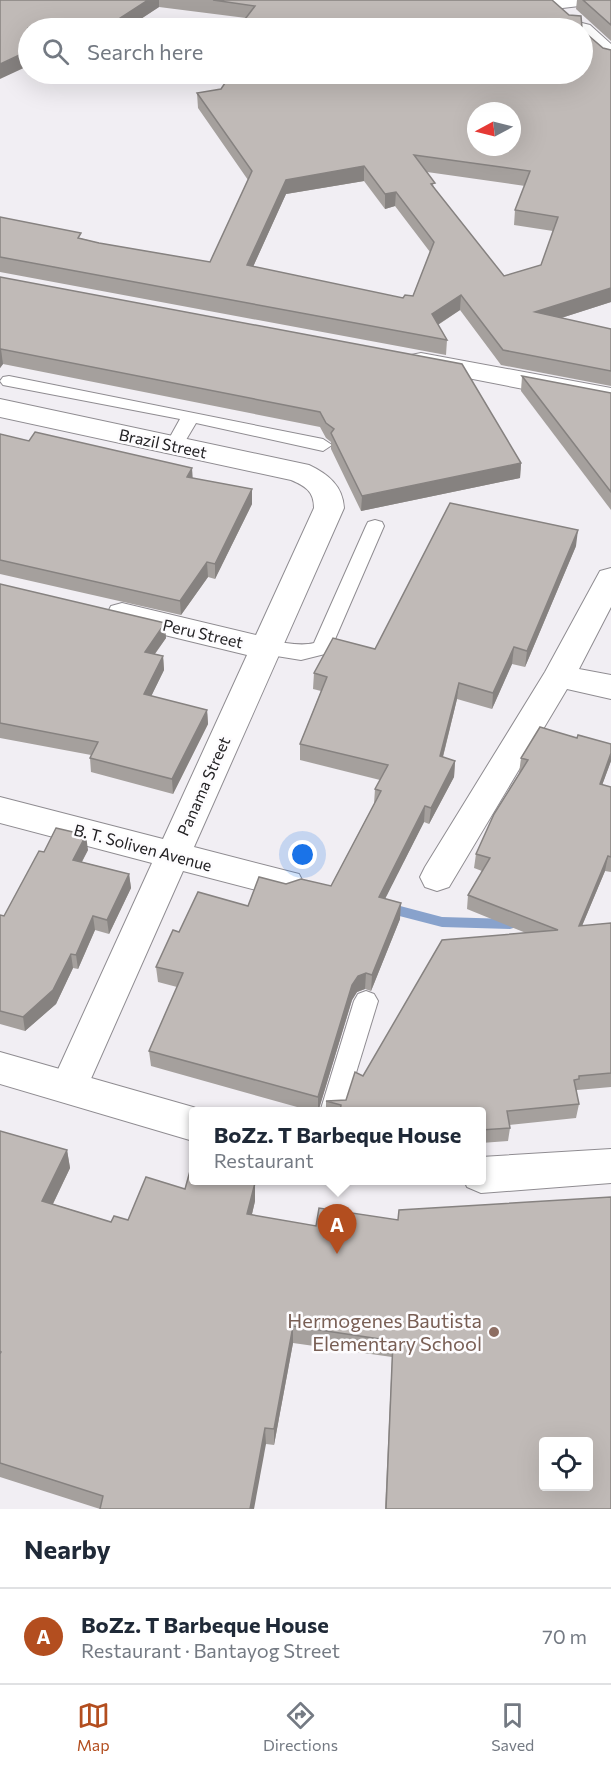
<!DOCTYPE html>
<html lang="en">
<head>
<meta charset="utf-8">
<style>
  :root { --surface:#fff; --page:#f2f2f3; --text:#1f2937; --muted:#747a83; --line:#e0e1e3; --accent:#b34e1f }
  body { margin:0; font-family:Commissioner,sans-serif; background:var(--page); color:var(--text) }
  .controls { position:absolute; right:18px; bottom:18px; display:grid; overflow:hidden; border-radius:6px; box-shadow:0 6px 24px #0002 }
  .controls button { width:54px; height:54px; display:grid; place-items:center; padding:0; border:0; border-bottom:2px solid var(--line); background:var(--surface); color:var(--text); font:30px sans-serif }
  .compass { position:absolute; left:467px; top:102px; width:54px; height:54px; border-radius:50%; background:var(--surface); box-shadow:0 6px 24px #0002; rotate:263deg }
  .you { position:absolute; left:303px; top:855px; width:21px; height:21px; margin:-15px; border:4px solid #fff; border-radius:50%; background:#1a73e8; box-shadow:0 0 0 9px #1a73e833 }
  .badge { display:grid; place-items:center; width:39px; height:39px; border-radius:50%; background:var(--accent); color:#fff; font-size:20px; font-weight:700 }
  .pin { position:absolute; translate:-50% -50px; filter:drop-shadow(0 2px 3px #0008) }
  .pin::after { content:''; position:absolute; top:32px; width:21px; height:18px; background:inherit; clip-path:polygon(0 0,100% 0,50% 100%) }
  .popup { position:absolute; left:189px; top:1107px; width:297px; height:78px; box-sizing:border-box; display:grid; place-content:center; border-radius:6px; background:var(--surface); filter:drop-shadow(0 2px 4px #0005); font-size:20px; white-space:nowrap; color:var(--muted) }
  .popup b { font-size:22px; color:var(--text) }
  .popup::after { content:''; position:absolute; left:50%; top:100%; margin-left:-12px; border:12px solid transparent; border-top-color:var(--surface) }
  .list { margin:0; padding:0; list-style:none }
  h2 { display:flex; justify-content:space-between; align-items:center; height:78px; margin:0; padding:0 24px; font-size:26px }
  h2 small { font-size:20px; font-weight:400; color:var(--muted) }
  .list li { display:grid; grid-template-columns:39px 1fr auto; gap:18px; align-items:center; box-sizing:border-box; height:96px; padding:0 24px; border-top:2px solid var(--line) }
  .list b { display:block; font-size:22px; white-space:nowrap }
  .list p { margin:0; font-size:20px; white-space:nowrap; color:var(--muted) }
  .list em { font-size:20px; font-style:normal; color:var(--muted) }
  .icon { flex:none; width:33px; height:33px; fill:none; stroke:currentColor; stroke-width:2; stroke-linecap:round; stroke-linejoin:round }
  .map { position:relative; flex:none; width:611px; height:1509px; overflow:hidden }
  .search { position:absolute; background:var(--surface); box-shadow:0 6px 24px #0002; left:18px; right:18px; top:18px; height:66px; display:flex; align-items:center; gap:15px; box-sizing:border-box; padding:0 21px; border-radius:33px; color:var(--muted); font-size:22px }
  .sheet { height:174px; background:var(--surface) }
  nav { display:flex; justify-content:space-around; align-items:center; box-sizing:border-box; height:84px; border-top:2px solid var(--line); background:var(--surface); font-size:16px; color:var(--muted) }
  nav a { display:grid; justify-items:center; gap:3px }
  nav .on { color:var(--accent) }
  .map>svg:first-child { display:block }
</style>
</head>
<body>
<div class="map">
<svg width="611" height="1509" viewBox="0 0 611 1509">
  <rect width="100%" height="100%" fill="#f1eef3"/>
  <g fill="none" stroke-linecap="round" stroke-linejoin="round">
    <!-- stream -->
    <path fill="#88a2cc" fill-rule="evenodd" d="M385,902l57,15 68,2 8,-3 5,1 1,4 -1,4 -13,4 -68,-2 -62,-16 -1,-4 1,-4z"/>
    <defs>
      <g id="service">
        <path d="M9,376l314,63 9,6 -9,6 -127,-28 -16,27 -6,2 -9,-6 15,-27 -177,-34 -3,-4 3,-4z"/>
        <path d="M375,520l7,2 2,4 -55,127 -28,7 -43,-7 -3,-5 3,-5c18,-5 37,5 56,0l52,-117 2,-4z"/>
        <path d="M366,991l8,3 4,7 -34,111h-24l34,-111 4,-7z"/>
      </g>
      <g id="minor">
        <path d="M545,0h46l-3,5 -34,4 -8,-1 -3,-5z"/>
        <path d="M421,353l190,35v18l-200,-39 -3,-6 3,-6z"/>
        <path d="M0,399l309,66c19,9 34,21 35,43l-150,339 105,27 5,10 -5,10 -12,4 -104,-27 -101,228 -13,4 -13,-4 -6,-12 102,-224 -152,-40v-26l163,42 84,-184 -136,-33 -4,-8 4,-8 11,-3 134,32 58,-127c0,-17 -9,-22 -23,-28l-291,-63z"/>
        <path d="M611,568v39l-32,62 32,6v24l-44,-10 -118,198 -12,4 -12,-4 -5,-10 5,-10 120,-195 55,-101z"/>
      </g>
      <g id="tertiary">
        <path d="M582,23l8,2 21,19v19l-8,-2 -21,-19v-14h-10z"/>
        <path d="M0,1052l193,55 12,5h-12v29l-193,-57z"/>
        <path d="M611,1149v34l-130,10 -14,-6 -3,-7h17v-23z"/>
      </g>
    </defs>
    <!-- service casing -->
    <use href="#service" stroke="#8f8c91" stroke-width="2"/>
    <!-- minor casing -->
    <use href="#minor" stroke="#8f8c91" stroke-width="2"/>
    <!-- tertiary casing -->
    <use href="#tertiary" stroke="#8f8c91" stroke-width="2"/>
    <!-- service -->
    <use href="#service" fill="#fff" fill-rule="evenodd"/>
    <!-- minor -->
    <use href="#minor" fill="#fff" fill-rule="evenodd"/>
    <!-- tertiary -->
    <use href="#tertiary" fill="#fff" fill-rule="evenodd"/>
  </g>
  <!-- wall -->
  <g fill="#a5a09d" fill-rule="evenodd">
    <path d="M0,0h552l30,28h-343v-1l7,-9 -87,-11 -32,21h-99z"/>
    <path d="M577,0h34v41l-35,-32z"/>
    <path d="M603,48l8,2v252l-50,16 50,11v57l-110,-21 -41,-55 -22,15 9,15 -1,15 -446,-83v-55l99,26 111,19 38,-82 -50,-72 -1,-15 24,-4zM427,172l98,14 -10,24 -1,15 39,6 -12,34 -37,11 -69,-87zM364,181l21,28 10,-3 35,46 -17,44 -10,2 -150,-31 33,-73z"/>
    <path d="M0,277l521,186 -1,15 -159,33 -30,-62v-7l-5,-4 -6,-11 -317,-63 -3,4z"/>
    <path d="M522,376l89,17v117l-90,-119z"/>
    <path d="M0,434l29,7 163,27v10l60,11v15l-37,75 -7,-2 -27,38 -181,-41z"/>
    <path d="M576,546l-51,121 -13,-3 -20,45 -35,-10 -14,58 12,4 -1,16 -25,47 -5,-2 -39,76 15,21 -29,72 -6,-2 -8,3 -5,8 -34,112h-3l-164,-46 -2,-15 28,-64 -19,-5 -2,-15 23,-35 69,-26 38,-22 45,2 43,-82 1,-15 5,-9 -80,-20v-16l21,-53 -8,-2 1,-16 61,-24z"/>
    <path d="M0,584l166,54 -11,16 8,2 1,14 -13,26 56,14 1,14 -35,70 -82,-22 -1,-14 1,-3 -91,-17z"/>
    <path d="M521,758l90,3 -9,24 9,2v85l-6,-1 -23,55 29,-3v164l-34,3v3l2,11 -3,14 -67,7 1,3 -2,13 -27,2v-31h-155v-11l20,-1 17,-24 163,-143 -59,-24 1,-14 14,-24 -8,-3 2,-14 43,-81z"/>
    <path d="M88,850l-6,12 47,12 2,14 -22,46 -14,-4 -17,39 -5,-1 -17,36 -31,27 -25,-7v-109l4,1 40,-64z"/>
    <path d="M0,1131l67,19 3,18 -17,36 58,18 17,-2 57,-31 70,12 -3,13 359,295h-226l7,-152 -99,-14 -19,102 -8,-1 -166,65 -100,-32z"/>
  </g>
  <!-- shaded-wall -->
  <g fill="#868280">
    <path d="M148,0h11v7l-32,21h-22z"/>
    <path d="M28,51v15l-28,13v-15z"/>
    <path d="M364,166v15l-78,13 -39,86v-15l39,-85z"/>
    <path d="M396,192l-1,14 -10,3v-15z"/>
    <path d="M611,288v14l-78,25 2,-15z"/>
    <path d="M461,295l-1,15 -29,19 1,-15z"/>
    <path d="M1,349l2,15 -3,4v-18z"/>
    <path d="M521,463l-1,15 -159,33 1,-15z"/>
    <path d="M192,468l1,14 -6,-5z"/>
    <path d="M252,489v15l-37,75v-15z"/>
    <path d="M578,530l-2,16 -51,121 2,-16z"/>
    <path d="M207,562l1,15 -27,38 -1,-14z"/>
    <path d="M165,623l1,15 -20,28 -1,-14z"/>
    <path d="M514,647l-2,17 -20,45 1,-16z"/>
    <path d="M163,656l1,14 -19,39 -1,-15z"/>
    <path d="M459,683l-2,16 -18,73 1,-16z"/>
    <path d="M207,710l1,14 -35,70 -1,-15z"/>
    <path d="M611,753v8l-14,38 3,-15z"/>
    <path d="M455,761l-1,16 -25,47 2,-16z"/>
    <path d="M425,806l-1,16 -46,91 1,-16z"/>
    <path d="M86,835l2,15 -13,24 -2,-14z"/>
    <path d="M608,856l-3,15 -29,69 3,-14z"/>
    <path d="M129,874l2,14 -22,46 -2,-14z"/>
    <path d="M401,903l-1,16 -29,72 1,-16z"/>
    <path d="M93,916l2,14 -17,39 -2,-14z"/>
    <path d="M71,954l2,14 -17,36 -31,27 -2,-14z"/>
    <path d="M366,973l-1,16 -8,3 -5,8 -34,112v-15l34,-112 6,-9z"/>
    <path d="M67,1150l3,18 -24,50 -4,-17z"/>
    <path d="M255,1183v18l-7,30 -1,-17z"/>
    <path d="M293,1326v17l-19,102v-16z"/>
    <path d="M265,1428l1,16 -12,65h-4z"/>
  </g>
  <!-- building -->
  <g fill="#c0bab7" stroke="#868280" stroke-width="1.5" fill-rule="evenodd">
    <path d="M0,0h148l-43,28h-20l-3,-1 -3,1h-51v23l-28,13z"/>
    <path d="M213,0h339l17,15 12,1 1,12h-335l-8,-1 16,-21z"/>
    <path d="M583,0h28v25z"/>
    <path d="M582,30l21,18 8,2v238l-76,24 76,17v42l-108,-21 -42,-55 -29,19 15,26 -447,-83v-40l81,16 -3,5 21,5 111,19 42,-91 -55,-78 24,-4 10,-15h351zM476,111h36v36h-36zM414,155l116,16 -15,39 43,7 -17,48 -37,11 -73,-92 4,-1zM364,166l21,28 11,-2 38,50 -21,54 -8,-1 -2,3 -156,-33 39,-85z"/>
    <path d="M0,277l462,87 59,99 -159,33 -31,-63 3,-4 -8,-6 -6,-11 -319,-63 -1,1z"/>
    <path d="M522,376l89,17v99z"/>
    <path d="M35,432l157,36 -5,9 65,12 -37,75 -8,-2 -27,39 -180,-41v-126l29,7z"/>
    <path d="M450,503l128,27 -51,121 -13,-4 -21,46 -34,-10 -19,73 15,5 -24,47 -6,-2 -46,91 22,6 -29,72 -6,-2 -8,3 -6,9 -34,112 -169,-46 34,-78 -27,-6 17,-37 6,2 19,-40 50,14 11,-29 27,7 15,-5 30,7 50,-95 -6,-2 13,-24 -88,-21 27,-67 -13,-4 19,-35 42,11z"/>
    <path d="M0,584l165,39 -20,29 18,4 -19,38 63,16 -35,69 -82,-21 8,-16 -98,-19z"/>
    <path d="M540,727l37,11 1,-3 33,9v9l-11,31 11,3v70l-3,-1 -29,70 32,-3v150l-32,3v3l-5,1 5,24 -72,7 3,17 -29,2v-18h-141l1,-7 -15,-4 20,-1 9,-28 8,4 79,-136 116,-10 -90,-35 22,-37 -14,-4 18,-40 34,-54 -7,-2z"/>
    <path d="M56,828l30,7 -13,25 56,14 -22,46 -14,-4 -17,39 -5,-1 -18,36 -30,27 -23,-6v-96l4,1 35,-65 5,1z"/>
    <path d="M0,1131l67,19 -25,51 69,21 3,-6 14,4 18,-43 39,12 5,-18 3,1v8h47l15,3 -8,31 69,12 3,-18 79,12 1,-10 212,-13v312h-225l7,-168 -100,-15 -19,103 -9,-1 -15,81h-150l3,-13 -103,-33v-109l1,-2 -1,-1zM543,1442h45v44h-45z"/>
  </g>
  <!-- markers -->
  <circle fill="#8d6e63" stroke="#fdfcfe" stroke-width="2" cx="494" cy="1332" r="6"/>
  <g text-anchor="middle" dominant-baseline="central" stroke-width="5" stroke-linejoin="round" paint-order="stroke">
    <!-- street labels -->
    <g font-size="16" fill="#222123" stroke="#fdfcfe">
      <text transform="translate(163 443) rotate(12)">Brazil Street</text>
      <text transform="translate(203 633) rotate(13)">Peru Street</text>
      <text transform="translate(203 786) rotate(-66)">Panama Street</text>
      <text transform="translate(143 847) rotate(15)">B. T. Soliven Avenue</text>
    </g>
    <!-- near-education labels -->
    <g font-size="20" fill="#785e54" stroke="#fdfcfe" text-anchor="end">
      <text x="482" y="1320">Hermogenes Bautista<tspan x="482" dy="23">Elementary School</tspan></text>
    </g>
  </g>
</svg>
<div class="controls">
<button><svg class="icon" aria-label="locate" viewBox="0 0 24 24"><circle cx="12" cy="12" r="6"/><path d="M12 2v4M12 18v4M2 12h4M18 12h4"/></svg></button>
</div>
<svg class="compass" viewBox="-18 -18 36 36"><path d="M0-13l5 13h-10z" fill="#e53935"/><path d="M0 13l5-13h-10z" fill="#747a83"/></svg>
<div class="you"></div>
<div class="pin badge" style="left:337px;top:1254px">A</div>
<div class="popup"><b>BoZz. T Barbeque House</b>Restaurant</div>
<div class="search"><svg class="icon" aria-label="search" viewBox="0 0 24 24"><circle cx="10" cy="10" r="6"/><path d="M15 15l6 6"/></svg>Search here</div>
</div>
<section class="sheet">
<h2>Nearby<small></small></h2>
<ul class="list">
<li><span class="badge">A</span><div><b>BoZz. T Barbeque House</b><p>Restaurant · Bantayog Street</p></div><em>70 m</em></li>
</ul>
</section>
<nav>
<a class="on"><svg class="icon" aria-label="map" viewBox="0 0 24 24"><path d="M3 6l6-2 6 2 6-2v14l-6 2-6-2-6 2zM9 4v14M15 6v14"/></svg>Map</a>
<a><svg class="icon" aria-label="directions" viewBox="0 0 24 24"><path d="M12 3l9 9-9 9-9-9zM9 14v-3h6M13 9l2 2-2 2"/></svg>Directions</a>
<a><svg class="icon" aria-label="saved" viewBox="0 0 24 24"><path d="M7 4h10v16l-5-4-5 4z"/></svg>Saved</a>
</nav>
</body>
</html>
